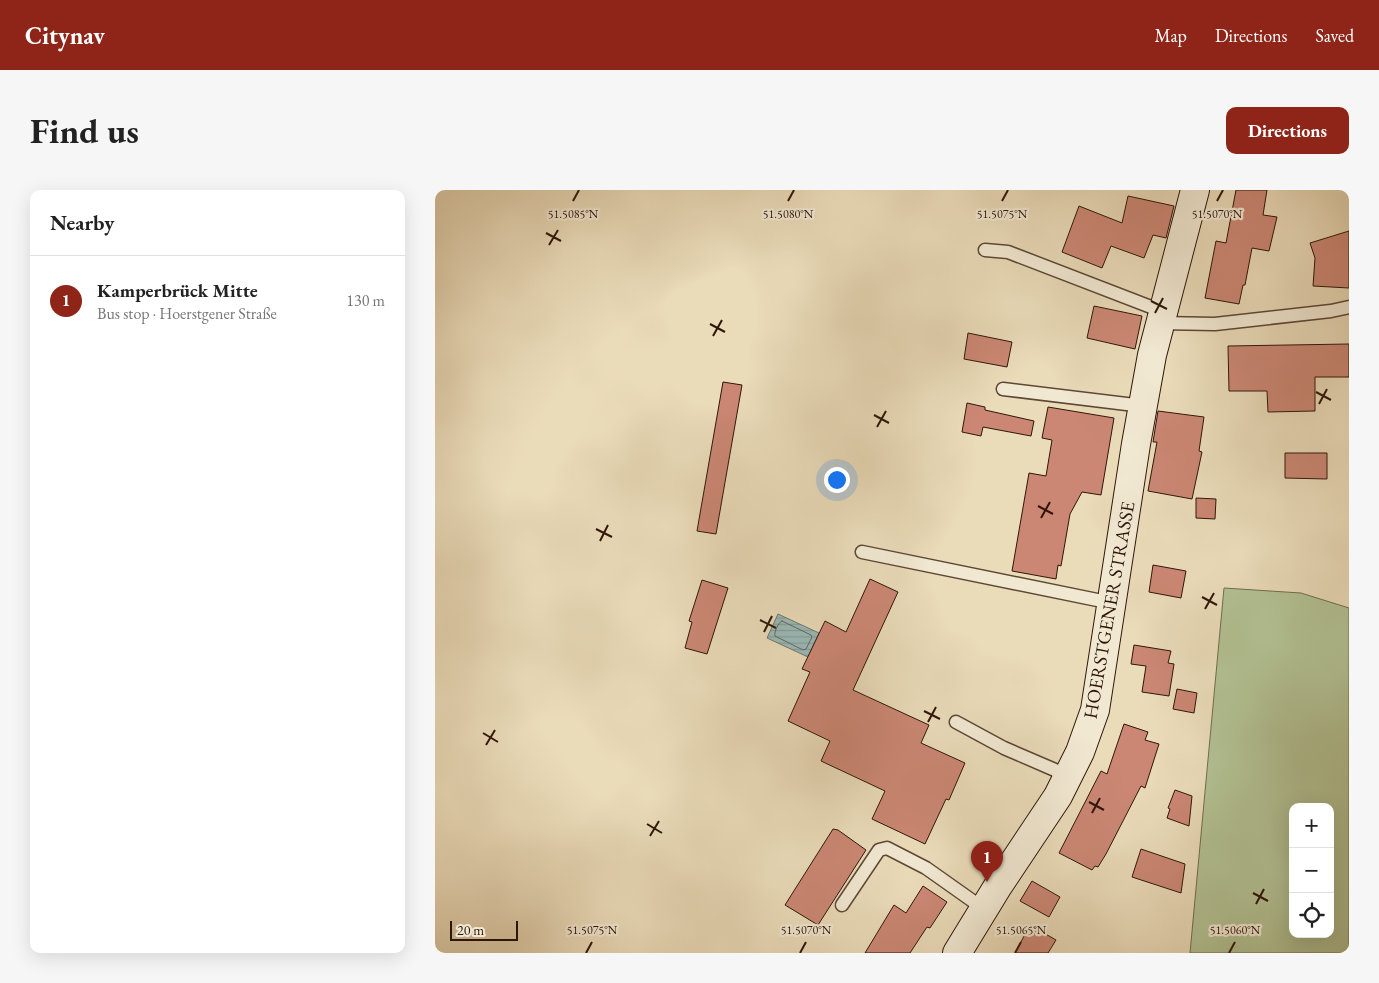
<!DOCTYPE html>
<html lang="en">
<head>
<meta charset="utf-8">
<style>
  :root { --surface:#fff; --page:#f6f6f6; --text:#222; --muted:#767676; --line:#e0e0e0; --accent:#8f2418 }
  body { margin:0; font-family:"EB Garamond",serif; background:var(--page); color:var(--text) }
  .controls { position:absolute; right:15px; bottom:15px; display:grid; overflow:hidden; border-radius:10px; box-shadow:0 5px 20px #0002 }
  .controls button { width:45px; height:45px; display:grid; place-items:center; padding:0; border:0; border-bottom:1px solid var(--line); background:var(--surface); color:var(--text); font:25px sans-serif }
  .scale { position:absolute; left:15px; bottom:12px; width:68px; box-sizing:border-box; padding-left:5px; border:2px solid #2e1609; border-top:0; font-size:14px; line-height:18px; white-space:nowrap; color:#2e1609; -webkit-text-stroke:4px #f1e8d2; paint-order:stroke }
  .you { position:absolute; left:401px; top:289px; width:18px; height:18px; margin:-12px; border:4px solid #fff; border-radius:50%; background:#1a73e8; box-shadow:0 0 0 8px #1a73e833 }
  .badge { display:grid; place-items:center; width:32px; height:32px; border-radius:50%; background:var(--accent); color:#fff; font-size:16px; font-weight:700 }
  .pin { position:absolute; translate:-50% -41px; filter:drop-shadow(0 1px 2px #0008) }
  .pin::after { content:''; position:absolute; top:26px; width:18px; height:15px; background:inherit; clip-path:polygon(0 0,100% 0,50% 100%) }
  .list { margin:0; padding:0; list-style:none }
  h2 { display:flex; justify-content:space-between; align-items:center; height:65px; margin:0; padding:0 20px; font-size:21px }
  h2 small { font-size:16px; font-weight:400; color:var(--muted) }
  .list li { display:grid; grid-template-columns:32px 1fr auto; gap:15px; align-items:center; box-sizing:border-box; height:90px; padding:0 20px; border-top:1px solid var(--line) }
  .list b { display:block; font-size:19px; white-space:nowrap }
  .list p { margin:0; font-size:16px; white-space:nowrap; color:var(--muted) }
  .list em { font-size:16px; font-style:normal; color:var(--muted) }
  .icon { flex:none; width:28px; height:28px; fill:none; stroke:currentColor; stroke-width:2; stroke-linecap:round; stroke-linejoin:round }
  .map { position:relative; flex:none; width:914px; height:763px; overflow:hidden; border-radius:10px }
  header { display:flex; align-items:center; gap:30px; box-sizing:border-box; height:70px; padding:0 25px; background:var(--accent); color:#fff }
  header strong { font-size:24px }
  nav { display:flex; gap:28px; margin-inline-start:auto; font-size:18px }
  .intro { display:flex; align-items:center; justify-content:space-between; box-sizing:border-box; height:120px; padding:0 30px }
  h1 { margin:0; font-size:35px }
  .button { padding:12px 22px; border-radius:10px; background:var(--accent); color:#fff; font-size:18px; font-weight:700 }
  main { display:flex; gap:30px; padding:0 30px }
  aside { flex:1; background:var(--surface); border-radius:10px; box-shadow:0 5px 20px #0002 }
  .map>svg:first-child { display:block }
</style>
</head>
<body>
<header>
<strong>Citynav</strong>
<nav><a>Map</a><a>Directions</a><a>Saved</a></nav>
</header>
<div class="intro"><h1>Find us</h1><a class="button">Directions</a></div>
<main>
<aside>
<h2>Nearby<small></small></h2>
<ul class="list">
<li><span class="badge">1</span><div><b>Kamperbrück Mitte</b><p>Bus stop · Hoerstgener Straße</p></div><em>130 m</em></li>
</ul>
</aside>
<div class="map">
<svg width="914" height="763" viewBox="0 0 914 763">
  <defs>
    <pattern id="water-rules" width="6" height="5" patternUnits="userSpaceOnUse" patternTransform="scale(1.25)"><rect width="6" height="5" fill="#9ab9b7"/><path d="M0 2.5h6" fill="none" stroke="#859e9c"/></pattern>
  </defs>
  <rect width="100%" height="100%" fill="#eadbb9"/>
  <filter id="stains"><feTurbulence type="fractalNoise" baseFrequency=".004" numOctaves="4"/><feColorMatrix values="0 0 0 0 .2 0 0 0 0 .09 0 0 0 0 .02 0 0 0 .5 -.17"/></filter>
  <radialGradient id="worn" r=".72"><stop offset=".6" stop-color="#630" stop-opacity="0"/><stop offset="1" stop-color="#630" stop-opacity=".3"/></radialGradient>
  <!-- grass -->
  <path fill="#b2c193" stroke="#706c4e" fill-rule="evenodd" d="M789,398l77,5 48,15v345h-159zM858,617h37v127h-37z"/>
  <!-- water -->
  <path fill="url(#water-rules)" stroke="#6f7871" d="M343,424l41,19 -11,24 -41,-19z"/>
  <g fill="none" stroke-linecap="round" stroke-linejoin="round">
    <!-- shore -->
    <path stroke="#646860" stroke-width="1" d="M347,431l29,14 1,2 -6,12 -3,1 -28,-14c-1,-4 3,-13 7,-15z"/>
  </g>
  <!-- building -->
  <g fill="#cb8774" stroke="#2e1609">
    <path d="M801,0h31l-4,25 14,2 -8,34 -17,-3 -7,37h-2l-4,19 -34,-6 11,-57 10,2z"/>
    <path d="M693,6l46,10 -8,32 -13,-3 -9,23 -33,-12 -9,22 -40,-16 17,-46 43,17z"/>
    <path d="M914,41v57l-36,-2 2,-28 -5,-15z"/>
    <path d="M659,116l48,10 -7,33 -48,-11z"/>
    <path d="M533,143l44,9 -5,25 -43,-8z"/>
    <path d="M914,154v33h-34v34l-47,1 -1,-21h-38l-1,-45z"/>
    <path d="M288,192l19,3 -26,149 -19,-3z"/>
    <path d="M532,213l18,4v3l49,11 -3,15 -48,-9 -2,9 -19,-4z"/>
    <path d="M613,217l66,11 -13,77 -19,-3 -12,22 -9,52 -3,-1 -2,14 -44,-8 17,-98 17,3 6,-36 -10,-2z"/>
    <path d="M723,221l46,6 -5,34 3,1 -10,47 -44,-8 9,-49h-4z"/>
    <path d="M850,263h42v26l-42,-1z"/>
    <path d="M761,308l20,1 -1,20 -19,-1z"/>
    <path d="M718,375l33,6 -5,27 -32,-6z"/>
    <path d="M435,389l28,13 -45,98 76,35 -8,18 44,20 -16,37 -3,-1 -21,45 -53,-25 13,-28 -64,-30 9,-20 -42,-20 22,-49 -8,-3 23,-48 21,11z"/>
    <path d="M267,390l26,8 -21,66 -22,-6 7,-26 -3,-1z"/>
    <path d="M699,455l37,6 -3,12 6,1 -5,32 -27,-4 4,-26 -15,-2z"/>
    <path d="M742,499l20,4 -3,20 -21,-4z"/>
    <path d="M689,534l24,8 -3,8 14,4 -14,44 -4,-2 -35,68 -8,13 -3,-1 -3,4 -33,-17 42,-82 6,3z"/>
    <path d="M740,600l17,6 -3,30 -22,-8 3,-9 -2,-1z"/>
    <path d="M398,639l5,1 28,20 -48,75 -33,-20z"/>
    <path d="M706,659l44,15 -4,29 -49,-16z"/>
    <path d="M597,691l28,16 -11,20 -29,-16z"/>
    <path d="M488,696l24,16 -17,26 -3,-1 -17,26h-45l29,-48 12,8z"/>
    <path d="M595,735l26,15 -8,13h-33z"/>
  </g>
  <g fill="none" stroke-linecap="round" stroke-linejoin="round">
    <defs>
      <g id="lane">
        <path d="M550,60l23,2 156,60"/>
        <path d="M725,133l55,1 116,-13 18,-4"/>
        <path d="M568,199l140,17"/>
        <path d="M427,362l250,51"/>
        <path d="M521,532l48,26 51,22 11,9"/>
        <path d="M407,715l37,-55 8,-2 39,20 58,41"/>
      </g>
      <path id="secondary" d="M522,763l41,-67 60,-90 22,-44 15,-42 41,-266 16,-89 43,-165"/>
    </defs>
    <!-- lane casing -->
    <use href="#lane" stroke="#5d4735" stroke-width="15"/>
    <!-- secondary casing -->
    <use href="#secondary" stroke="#2e1609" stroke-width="30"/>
    <!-- lane -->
    <use href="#lane" stroke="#f1e8d2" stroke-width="12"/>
    <!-- secondary -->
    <use href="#secondary" stroke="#f1e8d2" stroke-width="28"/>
  </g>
  <!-- ticks -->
  <path fill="none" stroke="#2e1609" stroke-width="2" d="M138,11l6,-11M353,11l6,-11M567,11l6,-11M782,11l6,-11M111,43l15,8M114,55l9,-15M716,111l16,8M720,123l8,-15M275,134l15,8M278,146l9,-16M881,202l15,8M884,214l8,-15M439,225l15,8M442,237l9,-16M603,316l15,8M606,328l9,-16M161,339l16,8M165,351l8,-16M767,407l15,8M770,419l9,-16M325,430l16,8M329,442l8,-16M489,521l16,8M493,532l8,-15M48,543l15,9M51,555l9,-15M654,612l15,8M657,623l8,-15M212,634l15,9M215,646l9,-15M818,703l15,8M821,714l8,-15M151,763l6,-11M365,763l6,-11M580,763l6,-11M794,763l6,-11"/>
  <g text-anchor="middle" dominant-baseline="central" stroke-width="4.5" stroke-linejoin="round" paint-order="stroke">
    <!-- street labels -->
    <g font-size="19" fill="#2e1609" stroke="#f1e8d2">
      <text transform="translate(674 420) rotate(-80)">HOERSTGENER STRASSE</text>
    </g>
  </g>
  <g font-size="12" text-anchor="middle" fill="#2e1609" stroke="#f1e8d2" stroke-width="4.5" stroke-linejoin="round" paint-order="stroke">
    <text x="138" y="28">51.5085°N</text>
    <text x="353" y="28">51.5080°N</text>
    <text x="567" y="28">51.5075°N</text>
    <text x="782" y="28">51.5070°N</text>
    <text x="157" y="744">51.5075°N</text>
    <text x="371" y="744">51.5070°N</text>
    <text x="586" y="744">51.5065°N</text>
    <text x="800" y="744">51.5060°N</text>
  </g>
  <rect width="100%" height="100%" filter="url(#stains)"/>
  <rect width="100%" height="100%" fill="url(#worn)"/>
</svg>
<div class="controls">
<button>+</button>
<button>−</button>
<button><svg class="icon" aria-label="locate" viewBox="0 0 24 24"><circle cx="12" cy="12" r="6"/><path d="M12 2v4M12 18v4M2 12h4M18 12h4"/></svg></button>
</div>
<div class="scale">20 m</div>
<div class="you"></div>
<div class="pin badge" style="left:552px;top:692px">1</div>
</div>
</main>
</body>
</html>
